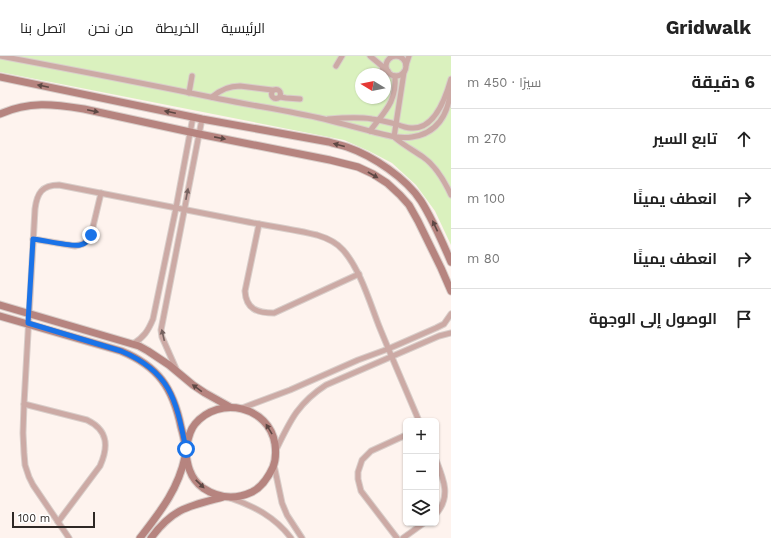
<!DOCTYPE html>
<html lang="ar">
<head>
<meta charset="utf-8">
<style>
  :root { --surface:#fff; --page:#f2f2f2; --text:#222; --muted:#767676; --line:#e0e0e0 }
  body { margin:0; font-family:"Work Sans",Cairo,sans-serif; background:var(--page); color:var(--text); direction:rtl }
  .controls { position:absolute; right:12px; bottom:12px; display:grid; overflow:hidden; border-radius:6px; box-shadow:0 1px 3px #0004 }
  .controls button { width:36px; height:36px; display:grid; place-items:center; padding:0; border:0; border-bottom:1px solid var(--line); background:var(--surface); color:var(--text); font:20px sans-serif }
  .compass { position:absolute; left:355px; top:12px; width:36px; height:36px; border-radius:50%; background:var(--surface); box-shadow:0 1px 3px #0004; rotate:280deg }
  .scale { position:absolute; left:12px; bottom:10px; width:83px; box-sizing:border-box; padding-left:4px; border:2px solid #2e2825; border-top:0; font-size:11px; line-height:14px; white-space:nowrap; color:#2e2825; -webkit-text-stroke:3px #fff; paint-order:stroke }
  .stop { position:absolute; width:12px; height:12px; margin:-9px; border:3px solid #1a73e8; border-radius:50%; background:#fff }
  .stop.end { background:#1a73e8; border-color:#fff; box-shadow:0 1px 4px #0008 }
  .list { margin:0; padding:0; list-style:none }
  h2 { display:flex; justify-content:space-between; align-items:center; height:52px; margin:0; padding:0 16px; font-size:17px }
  h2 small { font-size:13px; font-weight:400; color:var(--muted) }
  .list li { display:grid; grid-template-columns:26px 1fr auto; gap:12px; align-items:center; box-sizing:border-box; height:60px; padding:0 16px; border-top:1px solid var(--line) }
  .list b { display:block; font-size:15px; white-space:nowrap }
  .list em { font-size:13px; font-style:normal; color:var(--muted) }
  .icon { flex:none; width:22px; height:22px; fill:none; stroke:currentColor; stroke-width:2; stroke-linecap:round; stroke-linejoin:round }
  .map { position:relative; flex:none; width:451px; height:482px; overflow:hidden; direction:ltr }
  header { display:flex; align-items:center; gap:24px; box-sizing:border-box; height:56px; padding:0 20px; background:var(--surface); border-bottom:1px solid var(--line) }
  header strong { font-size:19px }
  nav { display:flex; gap:22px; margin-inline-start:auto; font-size:14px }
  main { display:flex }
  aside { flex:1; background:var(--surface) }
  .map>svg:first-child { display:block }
</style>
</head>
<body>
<header>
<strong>Gridwalk</strong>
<nav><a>الرئيسية</a><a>الخريطة</a><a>من نحن</a><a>اتصل بنا</a></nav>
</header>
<main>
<aside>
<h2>6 دقيقة<small>سيرًا · 450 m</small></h2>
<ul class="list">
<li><svg class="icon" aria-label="ahead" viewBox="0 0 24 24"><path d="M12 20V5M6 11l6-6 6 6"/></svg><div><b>تابع السير</b></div><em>270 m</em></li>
<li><svg class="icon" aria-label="right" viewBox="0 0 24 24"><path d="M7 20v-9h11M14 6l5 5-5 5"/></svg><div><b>انعطف يمينًا</b></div><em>100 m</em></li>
<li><svg class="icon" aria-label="right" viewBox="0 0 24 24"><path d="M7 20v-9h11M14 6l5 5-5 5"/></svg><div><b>انعطف يمينًا</b></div><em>80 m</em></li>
<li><svg class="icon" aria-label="arrive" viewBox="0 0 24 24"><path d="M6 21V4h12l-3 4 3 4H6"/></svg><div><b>الوصول إلى الوجهة</b></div></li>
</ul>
</aside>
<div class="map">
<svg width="451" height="482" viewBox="0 0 451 482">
  <rect width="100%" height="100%" fill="#fef3ee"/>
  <!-- green -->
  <path fill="#daf1be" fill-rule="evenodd" d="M0,0h451v189l-16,-34 -19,-26 -24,-22 -23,-12 -25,-11 -344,-68zM361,18h24v24h-24z"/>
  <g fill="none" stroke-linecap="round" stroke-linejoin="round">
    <defs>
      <g id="street">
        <path d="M0,0c74,14 147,28 220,43 35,7 70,12 104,20 16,4 33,9 50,13 12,3 25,7 38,5 27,-4 37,-25 39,-50"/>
        <path d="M370,0l18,15"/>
        <circle cx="396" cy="10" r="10"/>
        <path d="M406,9l3,-9"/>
        <path d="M336,10l6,-10"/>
        <path d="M404,16l-10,65c9,8 19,13 29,20 13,9 21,23 28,38"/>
        <path d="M381,18l2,-7"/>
        <circle cx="276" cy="38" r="4.5"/>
        <path d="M189,37l3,-17"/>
        <path d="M212,41c8,-7 17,-11 28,-11l32,4"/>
        <path d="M280,41l6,1 14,1"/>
        <path d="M328,63c13,-1 31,-2 44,0 8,1 16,3 24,5 5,2 10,4 15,4 24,2 35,-31 40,-49"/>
        <path d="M370,75c14,-19 27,-29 25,-55"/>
        <path d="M259,168l-14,67c1,18 12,22 29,22l85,-39"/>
        <path d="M33,183l42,7 8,-2 4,-3 4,-6 10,-42"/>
        <path d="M133,288c11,-7 15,-13 20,-25l23,-111 17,-91"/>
        <path d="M177,315l-15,-34 -1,-7 41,-211"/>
        <path d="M24,348l63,16c21,10 22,26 13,46l-42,56"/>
        <path d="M242,352l48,-18 68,-30 30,-11 48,-21 8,-4 7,-10"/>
        <path d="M276,394c14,-29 22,-47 50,-65l113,-49 12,-3"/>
        <path d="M436,404c8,20 15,37 0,54"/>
        <path d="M274,409l8,38 5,12 15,23"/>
        <path d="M230,442c24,8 45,19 61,40"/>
        <path d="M69,482l-36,-53 -4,-8 -4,-12 -1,-12 -1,-20 1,-29 11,-195c2,-16 7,-24 24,-24 61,12 123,24 184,36 25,5 50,8 74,14 10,3 20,8 26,15 17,19 27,53 36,76 13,32 27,64 40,95"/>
        <path d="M397,482l-36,-47 -3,-12v-7l4,-12 9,-9 35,-16"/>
        <path d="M403,482l21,-15"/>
      </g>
      <g id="secondary">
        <path d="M0,21l202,42 127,23c6,2 12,3 18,5 26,9 59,31 74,54 12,19 21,40 30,61"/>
        <path d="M0,58c29,-13 53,-10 84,-5l115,25 131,26 28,7 15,7 14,9 13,12 9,10 9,16 23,47 10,23"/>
        <path d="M0,249l139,41 9,5 21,14 24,20 12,8 25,14"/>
        <path d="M0,260l121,35c37,15 52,37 60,76 2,7 4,14 4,21 2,15 4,30 18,40 15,10 32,12 49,4 10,-5 16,-14 21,-25 3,-7 3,-15 2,-23 -6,-38 -56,-49 -80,-20 -6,7 -7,16 -9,25"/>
        <path d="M140,482c20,-26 38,-48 45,-81"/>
        <path d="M151,482c22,-30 38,-32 72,-41"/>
      </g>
    </defs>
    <!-- street casing -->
    <use href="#street" stroke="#d9ceca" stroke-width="7"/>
    <!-- secondary casing -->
    <use href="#secondary" stroke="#d9ceca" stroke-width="9"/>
    <!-- street -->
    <use href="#street" stroke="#ccaaa5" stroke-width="5"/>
    <!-- secondary -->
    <use href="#secondary" stroke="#b6847f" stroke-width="7"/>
  </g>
  <!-- one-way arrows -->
  <defs><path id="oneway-solid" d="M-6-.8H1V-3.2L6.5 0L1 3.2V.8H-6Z"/></defs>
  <g fill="#5e4844">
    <use href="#oneway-solid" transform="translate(43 30) rotate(-168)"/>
    <use href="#oneway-solid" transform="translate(93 55) rotate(12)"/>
    <use href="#oneway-solid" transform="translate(170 56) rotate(-168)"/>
    <use href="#oneway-solid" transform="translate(220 82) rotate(11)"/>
    <use href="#oneway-solid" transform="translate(339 89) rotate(-165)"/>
    <use href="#oneway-solid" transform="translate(373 119) rotate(30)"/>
    <use href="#oneway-solid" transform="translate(435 170) rotate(-115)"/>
    <use href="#oneway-solid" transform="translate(197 332) rotate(-144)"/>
    <use href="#oneway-solid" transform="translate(269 373) rotate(-121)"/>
    <use href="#oneway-solid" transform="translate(200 428) rotate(44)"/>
  </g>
  <g fill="#75625f">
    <use href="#oneway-solid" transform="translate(187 138) rotate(-79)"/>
    <use href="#oneway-solid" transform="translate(163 279) rotate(-103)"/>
  </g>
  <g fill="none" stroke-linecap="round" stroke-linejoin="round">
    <!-- route -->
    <path stroke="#1a73e8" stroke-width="5" d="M91,179c-2,5 -6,9 -11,10 -8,2 -37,-5 -47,-6l-5,84 93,28c50,21 55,49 65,98"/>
  </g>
</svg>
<div class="controls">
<button>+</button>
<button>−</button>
<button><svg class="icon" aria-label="layers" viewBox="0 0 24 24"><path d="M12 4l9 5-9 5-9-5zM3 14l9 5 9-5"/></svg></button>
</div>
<svg class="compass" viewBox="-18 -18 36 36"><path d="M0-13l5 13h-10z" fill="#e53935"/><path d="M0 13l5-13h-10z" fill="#767676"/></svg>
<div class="scale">100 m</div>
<div class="stop" style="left:186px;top:393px"></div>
<div class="stop end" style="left:91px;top:179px"></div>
</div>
</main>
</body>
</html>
